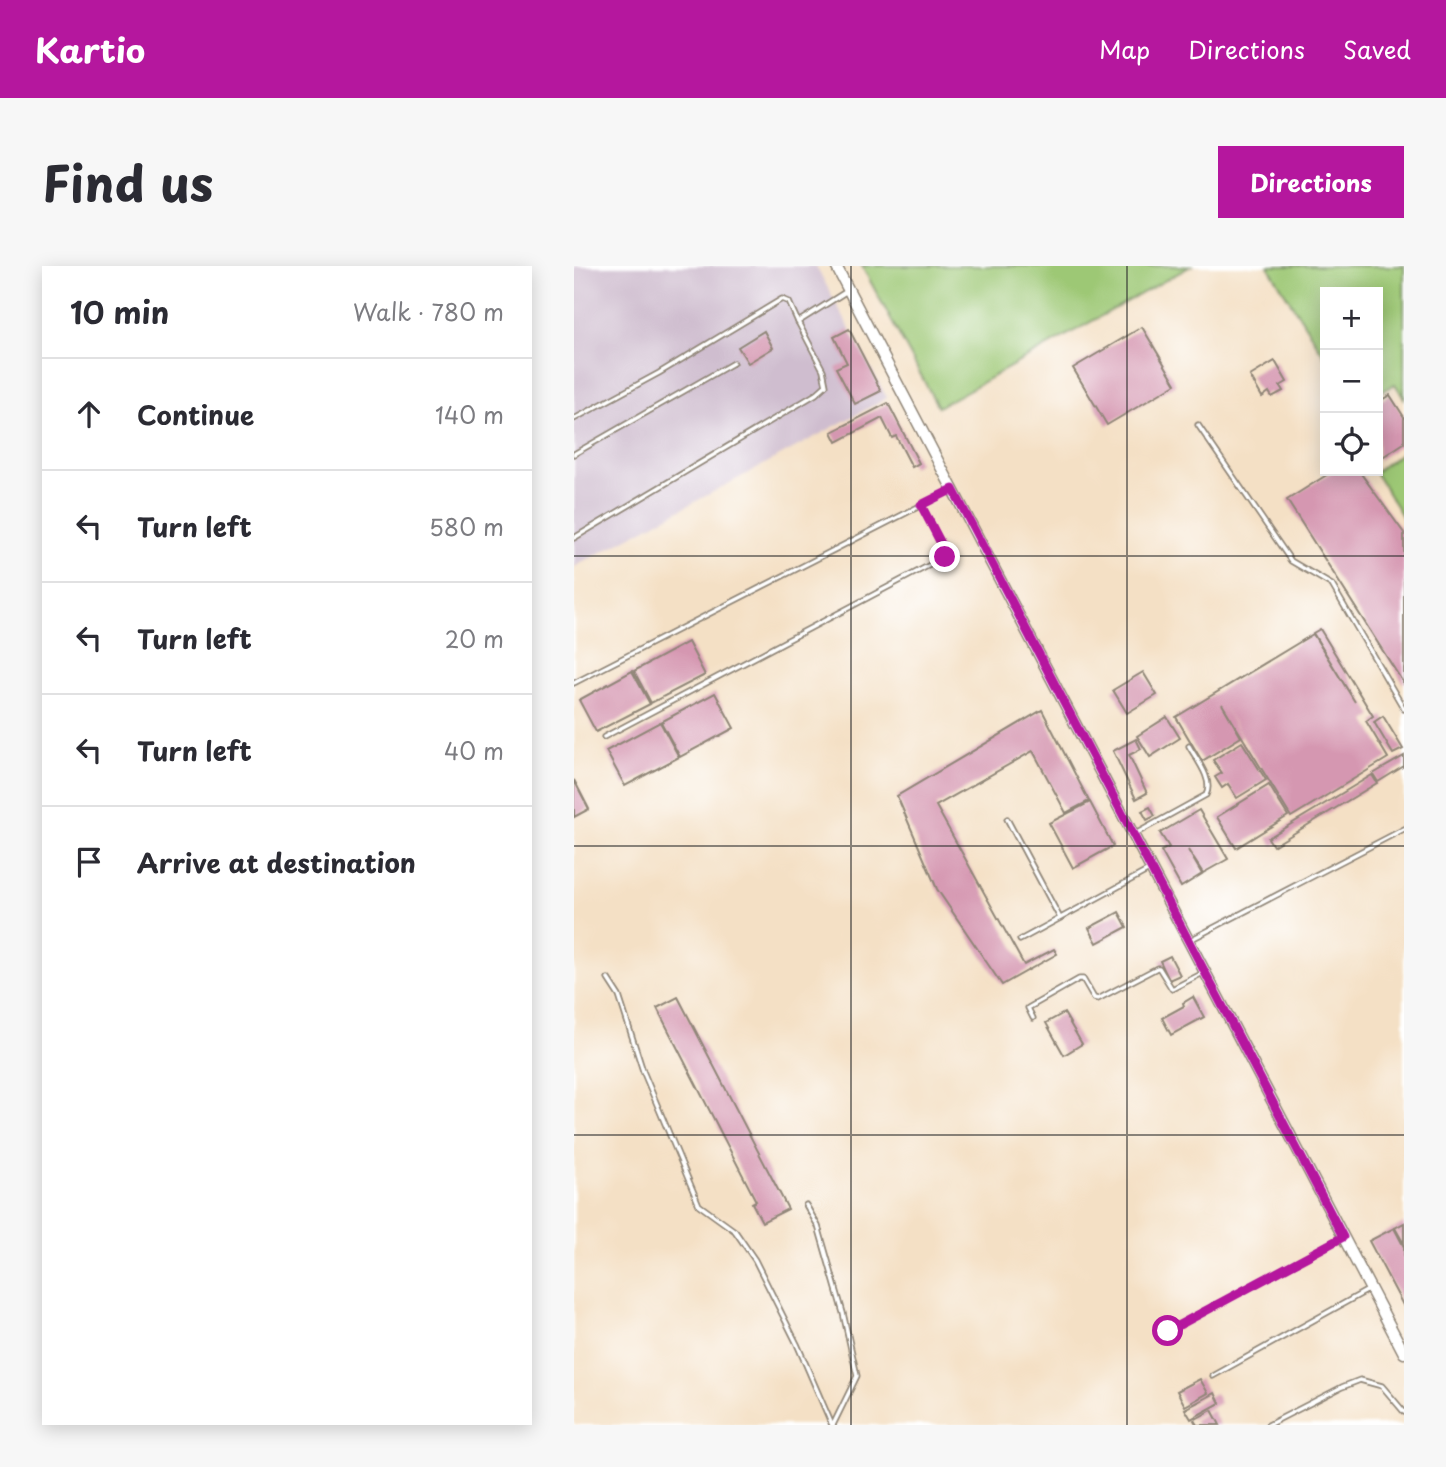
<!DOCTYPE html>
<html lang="en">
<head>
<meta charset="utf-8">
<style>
  :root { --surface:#fff; --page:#f7f7f7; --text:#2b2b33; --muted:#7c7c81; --line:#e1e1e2; --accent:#b5179e }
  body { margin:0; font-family:"Playpen Sans",sans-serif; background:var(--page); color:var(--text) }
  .controls { position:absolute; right:21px; top:21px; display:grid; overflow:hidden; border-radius:0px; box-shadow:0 4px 18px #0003 }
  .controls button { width:63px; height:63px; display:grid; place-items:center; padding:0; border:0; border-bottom:2px solid var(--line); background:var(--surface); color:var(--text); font:35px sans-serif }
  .stop { position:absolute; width:21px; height:21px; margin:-16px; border:5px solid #b5179e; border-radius:50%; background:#fff }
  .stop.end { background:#b5179e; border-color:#fff; box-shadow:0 2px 7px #0008 }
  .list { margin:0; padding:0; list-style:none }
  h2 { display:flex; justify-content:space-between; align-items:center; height:91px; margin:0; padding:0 28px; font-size:30px }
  h2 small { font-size:23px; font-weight:400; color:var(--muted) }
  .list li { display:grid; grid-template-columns:46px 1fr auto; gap:21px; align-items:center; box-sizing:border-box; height:112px; padding:0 28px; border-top:2px solid var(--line) }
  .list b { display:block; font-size:26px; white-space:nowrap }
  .list em { font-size:23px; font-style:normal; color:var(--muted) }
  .icon { flex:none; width:38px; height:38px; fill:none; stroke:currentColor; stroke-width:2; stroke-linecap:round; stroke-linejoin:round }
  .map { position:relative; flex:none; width:830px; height:1159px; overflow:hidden; border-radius:0px }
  header { display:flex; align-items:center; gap:42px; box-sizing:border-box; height:98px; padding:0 35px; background:var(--accent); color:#fff }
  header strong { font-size:33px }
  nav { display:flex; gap:38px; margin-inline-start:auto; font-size:24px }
  .intro { display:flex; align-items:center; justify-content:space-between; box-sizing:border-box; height:168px; padding:0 42px }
  h1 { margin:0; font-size:49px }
  .button { padding:18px 32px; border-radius:0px; background:var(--accent); color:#fff; font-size:24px; font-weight:700 }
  main { display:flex; gap:42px; padding:0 42px }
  aside { flex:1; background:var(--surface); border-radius:0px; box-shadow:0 4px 18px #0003 }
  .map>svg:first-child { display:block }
</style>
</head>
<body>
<header>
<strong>Kartio</strong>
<nav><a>Map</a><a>Directions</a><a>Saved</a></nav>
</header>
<div class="intro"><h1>Find us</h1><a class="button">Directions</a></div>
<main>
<aside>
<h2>10 min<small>Walk · 780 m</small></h2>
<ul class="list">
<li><svg class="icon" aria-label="ahead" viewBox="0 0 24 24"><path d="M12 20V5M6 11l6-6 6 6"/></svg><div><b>Continue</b></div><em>140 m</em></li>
<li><svg class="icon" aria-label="left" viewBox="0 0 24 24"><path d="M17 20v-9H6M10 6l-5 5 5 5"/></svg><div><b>Turn left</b></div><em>580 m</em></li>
<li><svg class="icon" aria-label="left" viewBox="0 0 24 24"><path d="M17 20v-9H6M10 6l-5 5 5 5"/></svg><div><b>Turn left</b></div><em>20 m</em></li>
<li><svg class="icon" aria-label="left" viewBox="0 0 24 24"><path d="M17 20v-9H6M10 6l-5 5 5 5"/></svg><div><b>Turn left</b></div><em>40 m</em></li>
<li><svg class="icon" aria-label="arrive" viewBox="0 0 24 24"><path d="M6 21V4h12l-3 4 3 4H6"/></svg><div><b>Arrive at destination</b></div></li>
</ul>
</aside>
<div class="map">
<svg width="830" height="1159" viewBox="0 0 830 1159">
  <rect width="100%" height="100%" fill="#fff"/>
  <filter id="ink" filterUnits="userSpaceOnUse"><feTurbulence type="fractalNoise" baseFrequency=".0143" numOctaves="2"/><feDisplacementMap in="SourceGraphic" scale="14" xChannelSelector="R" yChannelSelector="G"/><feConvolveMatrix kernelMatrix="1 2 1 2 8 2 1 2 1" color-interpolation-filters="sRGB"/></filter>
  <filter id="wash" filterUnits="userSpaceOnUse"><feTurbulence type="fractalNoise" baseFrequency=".00686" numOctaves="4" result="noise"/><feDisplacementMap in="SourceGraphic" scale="28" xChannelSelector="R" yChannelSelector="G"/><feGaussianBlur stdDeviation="1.57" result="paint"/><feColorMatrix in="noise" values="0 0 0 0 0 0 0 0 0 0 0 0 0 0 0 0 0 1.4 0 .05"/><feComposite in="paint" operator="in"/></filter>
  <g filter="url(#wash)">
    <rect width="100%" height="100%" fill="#f4e0c5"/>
    <!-- industrial -->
    <path fill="#cfbdcf" d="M0,0h242l71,132 -313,169z"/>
    <!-- green -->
    <g fill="#9dc875" stroke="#647a50" stroke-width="2">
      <path d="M288,0h329l-253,141z"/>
      <path d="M694,0h136v132l-9,-14 -17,10v-102h-53v65z"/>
      <path d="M830,185v68l-29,-47z"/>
    </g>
    <g id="blocks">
      <!-- building -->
      <g fill="#d597b1">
        <path d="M568,61l34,57 -69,41 -34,-57z"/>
        <path d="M275,63l32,62 -26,13 -19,-36 11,-5 -13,-26z"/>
        <path d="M190,65l9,17 -25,15 -10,-16z"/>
        <path d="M701,95l12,21 -7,4 3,5 -11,6 -3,-5 -7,5 -12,-21z"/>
        <path d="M816,129l14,22v26l-26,17v-58z"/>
        <path d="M314,137l31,60 -7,4 -16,-31 -4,2 -10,-20 -45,24 -5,-10z"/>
        <path d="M759,205h26l45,62v151l-117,-184z"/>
        <path d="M746,363l53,87 -7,5 22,37 -97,59 -69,-113 19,33 -39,24 -26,-44 137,-83 42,68 -42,-69z"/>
        <path d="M114,376l17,33 -54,28 -17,-32z"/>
        <path d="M58,405l18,33 -54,28 -17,-32z"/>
        <path d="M569,406l14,23 -30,18 -14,-23z"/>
        <path d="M141,427l19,35 -54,29 -19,-35z"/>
        <path d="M468,444l47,91 -23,12 -33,-62 -97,55 88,159 30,-16 3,5 -55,31 -65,-96 -40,-93z"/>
        <path d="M809,450l20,33 -10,5 -19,-32z"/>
        <path d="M593,451l13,21 -30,19 -13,-21z"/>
        <path d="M86,456l19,35 -54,29 -19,-35z"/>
        <path d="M562,473l5,10 -12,6 18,38 -11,6 -23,-48z"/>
        <path d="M668,476l24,38 -29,18 -9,-14 -6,4 -7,-11 7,-4 -9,-13z"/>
        <path d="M830,490v10l-26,16 -5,-8z"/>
        <path d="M798,509l5,8 -104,63 -5,-8z"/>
        <path d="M0,514l15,29 -15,8z"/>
        <path d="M695,519l19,31 -52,32 -19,-31z"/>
        <path d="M516,536l23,44 -40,22 -24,-45z"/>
        <path d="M576,541l5,9 -8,4 -5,-9z"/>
        <path d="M625,544l29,49 -25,14 -15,-23 14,24 -21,13 -20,-36 8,-4 -9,-14z"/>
        <path d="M545,646l8,15 -30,16 -8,-15z"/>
        <path d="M596,690l10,19 -11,5 -9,-19z"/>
        <path d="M104,731l110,212 -26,13 -10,-19 4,-2 -99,-193z"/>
        <path d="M619,731l11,20 -33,18 -9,-17 22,-12 -1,-3z"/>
        <path d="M490,747l18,31 -18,11 -18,-32z"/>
        <path d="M830,957v21l-9,-16z"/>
        <path d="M820,962l10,19v60l-35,-66z"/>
        <path d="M626,1113l8,14 -23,13 -8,-15z"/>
        <path d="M641,1127l5,10 -29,16 -6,-10z"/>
        <path d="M638,1144l8,15h-23l-3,-5z"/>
      </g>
    </g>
  </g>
  <g filter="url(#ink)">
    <use href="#blocks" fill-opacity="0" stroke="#908678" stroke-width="2"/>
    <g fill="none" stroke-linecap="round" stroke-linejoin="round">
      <defs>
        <g id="service">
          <path d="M0,153l85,-46 123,-74 7,3 9,20 49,-31"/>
          <path d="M624,159l93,136 41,24 72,124"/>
          <path d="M0,188l159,-91"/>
          <path d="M0,272l242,-144 10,-9 -3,-15 -25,-48"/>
          <path d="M0,417l377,-193"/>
          <path d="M30,471l341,-180 1,-4 -25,-48"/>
          <path d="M433,553l53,99"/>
          <path d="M561,568l71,-39c8,-15 -10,-36 -17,-49"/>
          <path d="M446,674l129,-70"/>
          <path d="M616,674l214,-111"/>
          <path d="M34,713l11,17 24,75 56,134 36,26 20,29 42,84 35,81"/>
          <path d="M459,752l-5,-10 51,-29h4l11,19 4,1 59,-31h2l13,21 31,-16"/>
          <path d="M232,939l12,21 25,87 14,63 -24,49"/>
          <path d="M594,1065l173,-93"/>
          <path d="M639,1110l155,-86"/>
          <path d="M694,1159l74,-38 18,-7 22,6 22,26"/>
        </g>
        <path id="tertiary" d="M262,0l568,1087"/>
      </defs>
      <!-- service casing -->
      <use href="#service" stroke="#908678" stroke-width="7"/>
      <!-- tertiary casing -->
      <use href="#tertiary" stroke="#908678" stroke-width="13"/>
      <!-- service -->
      <use href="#service" stroke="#fff" stroke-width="3.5"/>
      <!-- tertiary -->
      <use href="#tertiary" stroke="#fff" stroke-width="10"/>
    </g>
  </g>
  <g fill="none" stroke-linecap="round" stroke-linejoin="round" filter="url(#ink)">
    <!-- route -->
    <path stroke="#b5179e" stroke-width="9" d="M371,291l1,-4 -25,-48 32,-16 390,748 -175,94"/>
  </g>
  <!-- grid -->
  <path fill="none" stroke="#2b2b2b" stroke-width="2" stroke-opacity="0.55" d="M277,0v1159M553,0v1159M0,290h830M0,580h830M0,869h830"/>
</svg>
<div class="controls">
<button>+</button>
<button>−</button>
<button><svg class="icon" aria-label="locate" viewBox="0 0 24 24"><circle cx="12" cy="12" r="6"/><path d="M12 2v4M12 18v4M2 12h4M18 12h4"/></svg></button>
</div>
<div class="stop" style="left:594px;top:1065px"></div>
<div class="stop end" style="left:371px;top:291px"></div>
</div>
</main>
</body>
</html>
